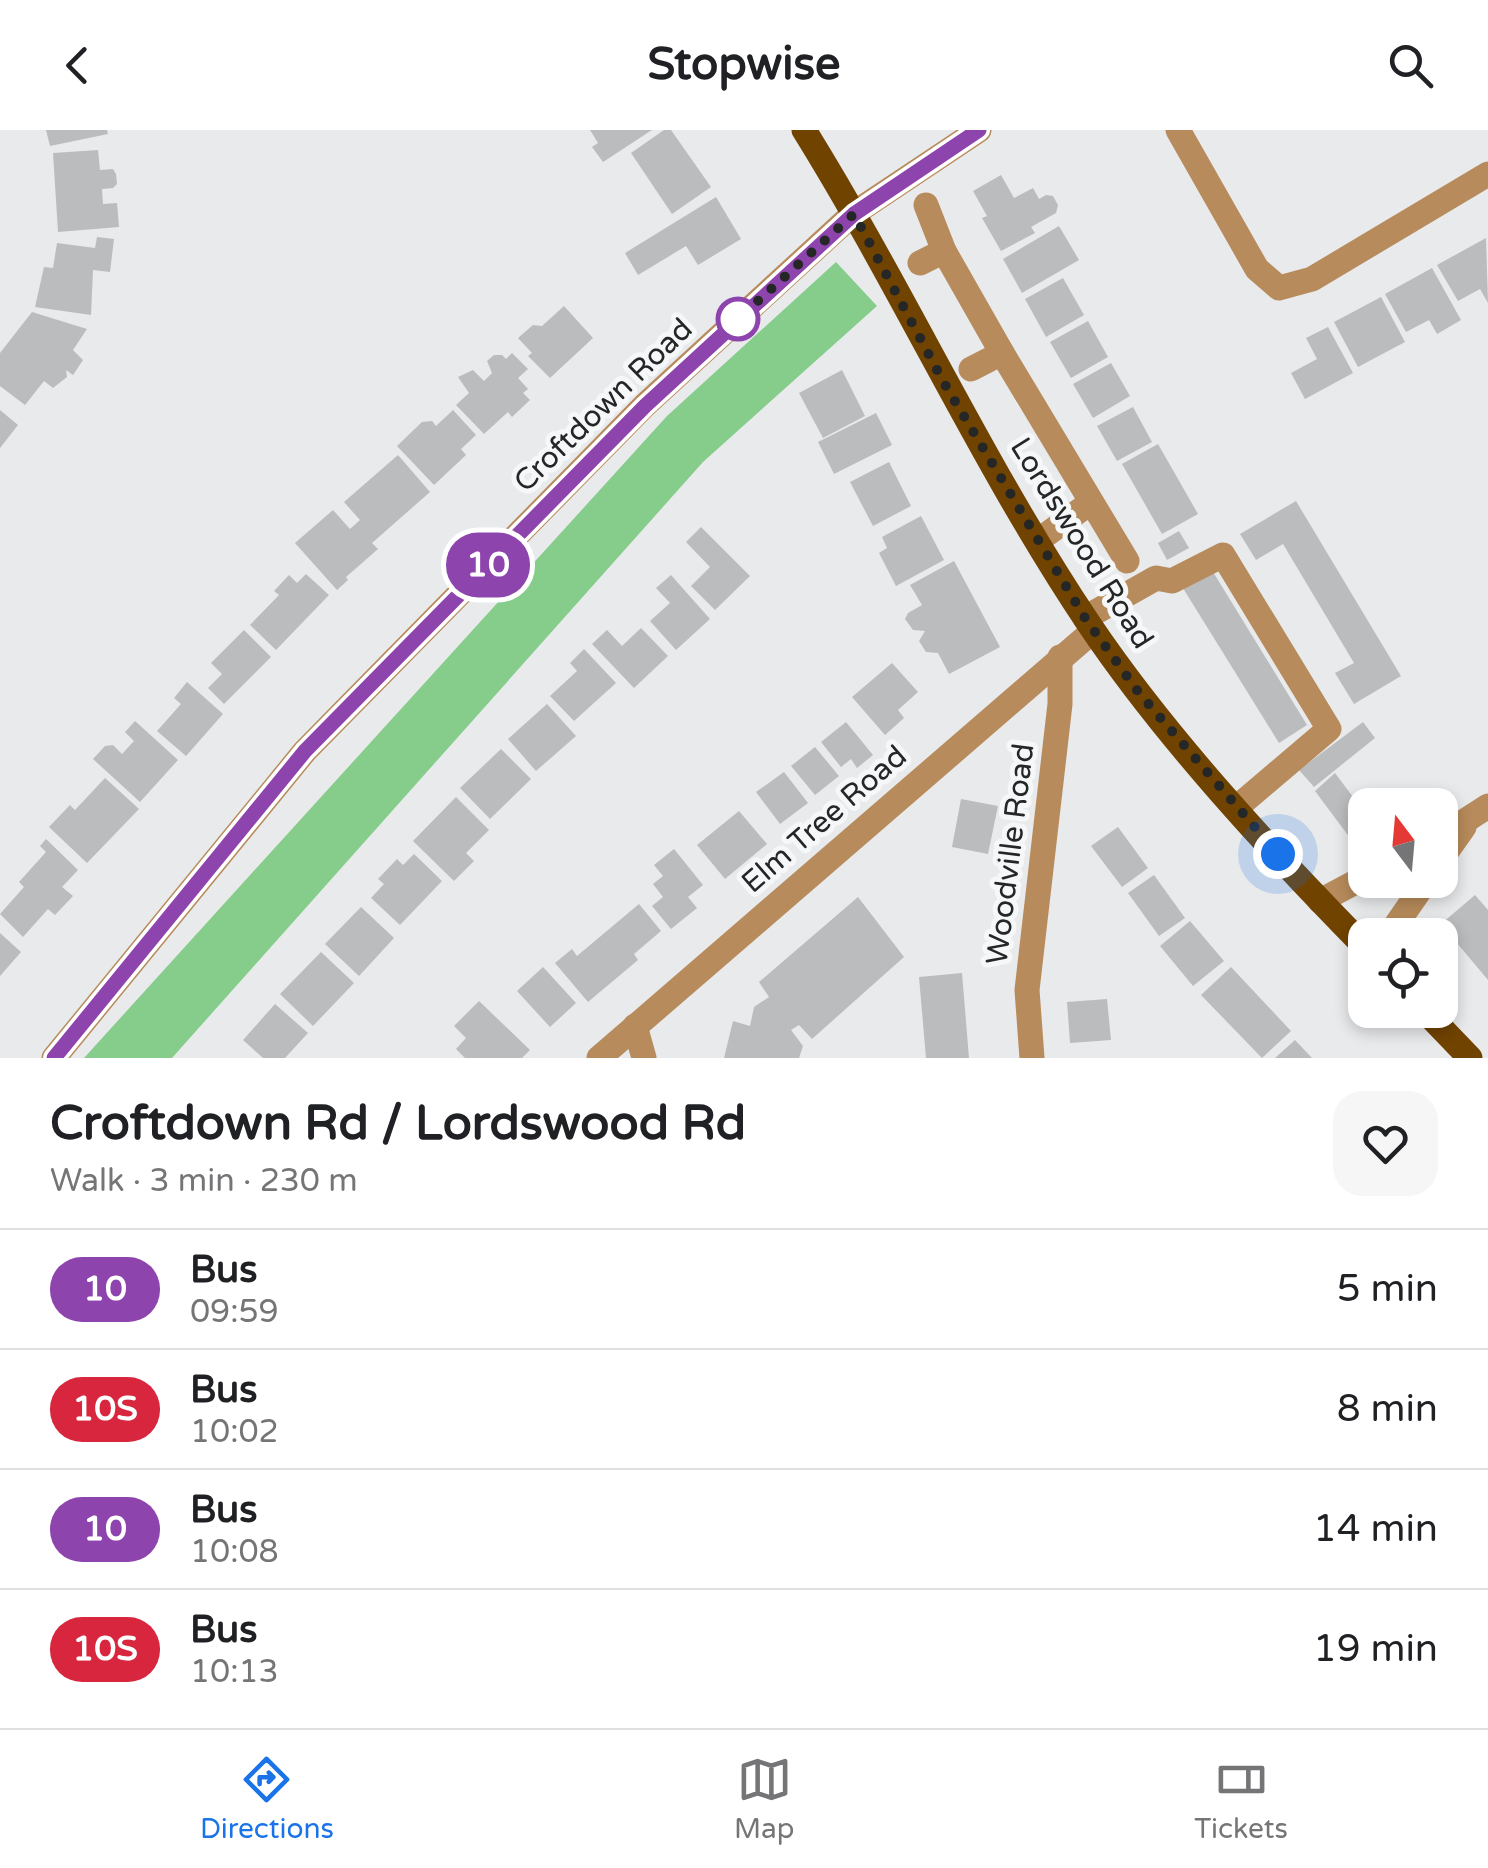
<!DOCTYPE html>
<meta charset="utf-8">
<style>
:root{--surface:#fff;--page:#f6f6f6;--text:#202124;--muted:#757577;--line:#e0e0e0;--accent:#1a73e8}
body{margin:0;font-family:"Varela Round",sans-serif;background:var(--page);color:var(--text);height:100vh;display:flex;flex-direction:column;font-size:38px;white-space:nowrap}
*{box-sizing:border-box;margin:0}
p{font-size:32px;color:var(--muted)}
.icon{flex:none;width:55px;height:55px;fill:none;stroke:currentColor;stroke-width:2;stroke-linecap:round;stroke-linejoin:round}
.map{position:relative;height:928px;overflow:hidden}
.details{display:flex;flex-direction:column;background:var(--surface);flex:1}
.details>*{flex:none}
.badge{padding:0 20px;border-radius:32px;font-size:35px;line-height:65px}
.needle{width:65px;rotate:344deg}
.buttons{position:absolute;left:1348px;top:658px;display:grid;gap:20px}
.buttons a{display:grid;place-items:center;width:110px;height:110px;border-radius:20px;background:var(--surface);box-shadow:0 5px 15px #0003;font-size:50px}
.you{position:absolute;width:50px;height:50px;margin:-25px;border:8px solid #fff;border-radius:50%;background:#1a73e8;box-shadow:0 0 0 15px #1a73e833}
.map>.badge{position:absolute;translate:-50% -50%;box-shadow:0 0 0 5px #fff}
.round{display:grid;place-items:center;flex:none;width:105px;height:105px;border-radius:30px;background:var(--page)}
.head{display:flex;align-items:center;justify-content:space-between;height:170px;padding:0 50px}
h1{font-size:48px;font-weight:700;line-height:75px}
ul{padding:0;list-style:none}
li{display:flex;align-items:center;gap:30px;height:120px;padding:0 50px;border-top:2px solid var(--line)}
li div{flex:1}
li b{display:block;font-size:38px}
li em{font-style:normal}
li .badge{min-width:110px;font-weight:700;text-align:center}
header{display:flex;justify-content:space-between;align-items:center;height:130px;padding:0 50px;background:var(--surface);font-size:45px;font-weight:700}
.dock{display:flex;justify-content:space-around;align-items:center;height:140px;border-top:2px solid var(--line);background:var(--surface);font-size:28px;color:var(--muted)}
.dock a{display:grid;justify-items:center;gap:5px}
.dock .selected{color:var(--accent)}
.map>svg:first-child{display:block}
.green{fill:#86cd8c}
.building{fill:#bbbcbe}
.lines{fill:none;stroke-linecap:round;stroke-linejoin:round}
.minor{stroke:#b78b5b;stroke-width:25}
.major{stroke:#714300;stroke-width:25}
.line-casing{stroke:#fff;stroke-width:22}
.line{stroke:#8e44ad;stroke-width:15}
.walk{stroke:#252626;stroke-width:10;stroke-dasharray:0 18}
.stop-dot{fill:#fff;stroke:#8e44ad;stroke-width:5}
.labels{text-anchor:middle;stroke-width:10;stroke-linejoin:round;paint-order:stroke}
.street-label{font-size:30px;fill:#252626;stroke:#f6f7f9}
</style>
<header><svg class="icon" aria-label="back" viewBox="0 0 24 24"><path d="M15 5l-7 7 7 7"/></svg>Stopwise<svg class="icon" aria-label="search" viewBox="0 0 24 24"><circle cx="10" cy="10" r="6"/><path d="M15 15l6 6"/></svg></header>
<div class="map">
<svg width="1488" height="928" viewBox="0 0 1488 928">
<rect width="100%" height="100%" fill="#e9eaec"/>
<path class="green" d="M 836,132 L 877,176 L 703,332 L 172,928 L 84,928 L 667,286 Z"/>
<g class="building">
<path d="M 46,0 L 107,0 L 108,4 L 50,16 Z"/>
<path d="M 590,0 L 652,0 L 603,32 L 592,17 L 598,13 Z"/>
<path d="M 664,0 L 671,0 L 711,57 L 672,84 L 631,23 Z"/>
<path d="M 98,20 L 100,40 L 113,39 L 116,44 L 117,54 L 113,58 L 102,59 L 103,74 L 117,73 L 119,97 L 58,102 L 53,23 Z"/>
<path d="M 1001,45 L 1014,68 L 1033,58 L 1039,69 L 1046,65 L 1053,66 L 1058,75 L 1056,83 L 1031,97 L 1035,103 L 1001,121 L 982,88 L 987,86 L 973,61 Z"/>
<path d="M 716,67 L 741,109 L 698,135 L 686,116 L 638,145 L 625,123 Z"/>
<path d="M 1059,96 L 1079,130 L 1022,163 L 1003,129 Z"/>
<path d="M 97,107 L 114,109 L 110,142 L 93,140 L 91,185 L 35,177 L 44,137 L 53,138 L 57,113 L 95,118 Z"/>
<path d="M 1486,108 L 1488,173 L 1480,159 L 1458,171 L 1437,135 Z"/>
<path d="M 1432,138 L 1461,190 L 1437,204 L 1429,190 L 1406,202 L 1385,164 Z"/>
<path d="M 1063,148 L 1084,185 L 1046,207 L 1025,169 Z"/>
<path d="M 1381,167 L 1405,212 L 1358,237 L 1334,192 Z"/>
<path d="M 564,176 L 593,208 L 550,248 L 528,226 L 532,223 L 518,208 L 533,195 L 542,196 Z"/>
<path d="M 32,182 L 87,199 L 73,220 L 83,230 L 73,245 L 66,240 L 67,247 L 53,258 L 44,251 L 25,275 L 0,256 L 0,223 Z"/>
<path d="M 1088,191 L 1108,227 L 1071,248 L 1050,212 Z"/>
<path d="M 1328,197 L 1353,243 L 1305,269 L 1291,243 L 1317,229 L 1306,208 Z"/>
<path d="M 512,223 L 528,239 L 518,248 L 528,259 L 523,263 L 530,270 L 512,287 L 508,282 L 484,304 L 456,275 L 469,263 L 458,247 L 473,240 L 484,251 L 492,243 L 487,231 L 494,225 L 502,225 L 506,229 Z"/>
<path d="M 1111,233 L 1130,266 L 1093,288 L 1073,254 Z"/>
<path d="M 842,240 L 865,286 L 823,308 L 799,263 Z"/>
<path d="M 1133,277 L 1152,312 L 1117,331 L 1097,296 Z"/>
<path d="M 0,280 L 18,295 L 0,318 Z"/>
<path d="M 453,280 L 476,305 L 461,319 L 466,325 L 434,355 L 397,316 L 422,292 L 432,291 L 436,296 Z"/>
<path d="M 876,283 L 892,315 L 834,344 L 818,312 Z"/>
<path d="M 1158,314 L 1198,384 L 1162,404 L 1122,334 Z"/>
<path d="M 398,325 L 430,362 L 372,413 L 378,419 L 346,447 L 348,450 L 337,460 L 295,413 L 333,380 L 350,399 L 360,390 L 344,372 Z"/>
<path d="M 889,332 L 911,376 L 873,396 L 850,352 Z"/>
<path d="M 1296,371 L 1401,546 L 1354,574 L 1335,543 L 1354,533 L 1283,414 L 1256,430 L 1240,404 Z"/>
<path d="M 921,386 L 944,430 L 896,456 L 879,423 L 887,418 L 882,407 Z"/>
<path d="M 701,397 L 750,446 L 715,480 L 691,456 L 710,437 L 686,412 Z"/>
<path d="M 1179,401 L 1189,418 L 1167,430 L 1158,413 Z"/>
<path d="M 954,431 L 1000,517 L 949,544 L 938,523 L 926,522 L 919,511 L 925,501 L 913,500 L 905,489 L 908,483 L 922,475 L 910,455 Z"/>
<path d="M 1210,437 L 1307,595 L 1279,613 L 1181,455 Z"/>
<path d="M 306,444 L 329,465 L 276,520 L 250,495 L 279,465 L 274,461 L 289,445 L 297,453 Z"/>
<path d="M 671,445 L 710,489 L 676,520 L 650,491 L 670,473 L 656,458 Z"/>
<path d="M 641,498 L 668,526 L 634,558 L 592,514 L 607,500 L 622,516 Z"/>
<path d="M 244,500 L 271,527 L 224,574 L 208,558 L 222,544 L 211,533 Z"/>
<path d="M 584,519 L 616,553 L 574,591 L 550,566 L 577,541 L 570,533 Z"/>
<path d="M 892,533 L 918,562 L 898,580 L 904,588 L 885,605 L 852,567 Z"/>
<path d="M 187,552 L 223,584 L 186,626 L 157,601 L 181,574 L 174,568 Z"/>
<path d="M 547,574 L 576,606 L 536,641 L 508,609 Z"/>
<path d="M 135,591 L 178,630 L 140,672 L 93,629 L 105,616 L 113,615 L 122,624 L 134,611 L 125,602 Z"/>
<path d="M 846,592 L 873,625 L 857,638 L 851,629 L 841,637 L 821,612 Z"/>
<path d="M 1363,592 L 1375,608 L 1314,657 L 1299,640 Z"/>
<path d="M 815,617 L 839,646 L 815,665 L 791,636 Z"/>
<path d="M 501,619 L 531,649 L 490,689 L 460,658 Z"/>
<path d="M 784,642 L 808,673 L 780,694 L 756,662 Z"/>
<path d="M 1335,643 L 1365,683 L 1365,707 L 1356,716 L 1315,661 Z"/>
<path d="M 105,648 L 139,679 L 87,733 L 49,697 L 70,675 L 75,680 Z"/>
<path d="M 456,667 L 489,700 L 466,723 L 474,731 L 454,751 L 413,711 Z"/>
<path d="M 961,669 L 998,676 L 988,724 L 952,717 Z"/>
<path d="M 739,681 L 767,714 L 725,749 L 697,715 Z"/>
<path d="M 1118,697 L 1148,738 L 1122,757 L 1091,716 Z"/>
<path d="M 46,709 L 78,740 L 62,757 L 73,766 L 55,785 L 48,779 L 23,807 L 0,784 L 24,757 L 19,752 L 46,722 L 40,716 Z"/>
<path d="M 674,719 L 703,755 L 688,767 L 697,778 L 671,799 L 652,776 L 663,767 L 653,754 L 663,746 L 654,735 Z"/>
<path d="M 414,724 L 442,751 L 400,795 L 371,768 L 384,754 L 378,749 L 397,729 L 403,735 Z"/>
<path d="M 1154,745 L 1185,788 L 1159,806 L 1128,763 Z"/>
<path d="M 1475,765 L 1488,780 L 1488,850 L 1441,794 Z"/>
<path d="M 858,767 L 904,827 L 812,909 L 799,895 L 791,900 L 803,916 L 799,928 L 724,928 L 733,891 L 750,896 L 754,877 L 769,867 L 759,852 Z"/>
<path d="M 639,774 L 661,801 L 634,824 L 638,830 L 588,872 L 555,833 L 572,819 L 577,826 Z"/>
<path d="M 361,777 L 394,808 L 359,846 L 325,814 Z"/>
<path d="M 1190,791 L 1224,831 L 1193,856 L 1160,816 Z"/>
<path d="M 0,803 L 21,822 L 0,846 Z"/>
<path d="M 321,822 L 354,853 L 313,896 L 280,864 Z"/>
<path d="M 543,837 L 576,873 L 550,897 L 517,861 Z"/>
<path d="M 1231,837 L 1291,901 L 1262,928 L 1201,865 Z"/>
<path d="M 962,843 L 969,928 L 926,928 L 919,847 Z"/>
<path d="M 1107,869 L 1111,910 L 1070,913 L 1067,872 Z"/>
<path d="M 479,871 L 530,920 L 522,928 L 465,928 L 456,919 L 466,908 L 454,896 Z"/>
<path d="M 275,874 L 308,903 L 285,928 L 263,928 L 243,910 Z"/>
<path d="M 1295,910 L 1312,928 L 1275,928 Z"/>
</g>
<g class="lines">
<g class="minor">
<path d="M 1178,0 L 1257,139 L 1279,158 L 1312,149 L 1488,44"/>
<path d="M 926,75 L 944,121 L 1002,223 L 1127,431"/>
<path d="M 920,133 L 944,121"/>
<path d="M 971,239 L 1002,223"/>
<path d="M 1039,410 L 1090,373"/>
<path d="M 1085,488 L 1156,448 L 1172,451 L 1223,425 L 1329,599 L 1236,678"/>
<path d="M 1440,707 L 1488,676"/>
<path d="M 1440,731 L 1464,697"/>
<path d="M 1320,771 L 1365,747"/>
<path d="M 1389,805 L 1427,750"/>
<path d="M 635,896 L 644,928"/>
<path d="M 54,928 L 305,621 L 645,275 L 853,84 L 979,0"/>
<path d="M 599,928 L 1093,501"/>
<path d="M 1032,928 L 1027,860 L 1060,574 L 1060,527"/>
</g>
<g class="major">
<path d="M 804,0 C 904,161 983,336 1089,494 C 1165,607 1270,720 1365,817"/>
<path d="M 1424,880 L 1470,928"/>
</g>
</g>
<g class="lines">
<g class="line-casing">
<path id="line" d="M 54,928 L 305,621 L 645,276 L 854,84 L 979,0"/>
</g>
<use href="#line" class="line"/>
<path class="walk" d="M 738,189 L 728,198 L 854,84 L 944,253 L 1085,488 L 1139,563 L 1278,724"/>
</g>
<circle class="stop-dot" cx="738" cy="189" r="20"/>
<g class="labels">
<g class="street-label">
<text transform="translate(603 275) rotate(-44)" y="10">Croftdown Road</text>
<text transform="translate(1082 413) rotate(58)" y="10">Lordswood Road</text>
<text transform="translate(824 689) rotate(-41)" y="10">Elm Tree Road</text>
<text transform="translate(1010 724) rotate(-83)" y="10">Woodville Road</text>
</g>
</g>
</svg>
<div class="buttons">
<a><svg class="needle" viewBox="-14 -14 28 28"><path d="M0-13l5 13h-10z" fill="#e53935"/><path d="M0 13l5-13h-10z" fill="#757577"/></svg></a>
<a><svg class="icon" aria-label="locate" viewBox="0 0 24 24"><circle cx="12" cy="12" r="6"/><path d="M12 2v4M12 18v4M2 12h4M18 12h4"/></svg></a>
</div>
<div class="you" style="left:1278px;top:724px"></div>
<b class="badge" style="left:488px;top:435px;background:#8e44ad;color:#fff">10</b>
</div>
<section class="details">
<div class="head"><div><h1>Croftdown Rd / Lordswood Rd</h1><p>Walk · 3 min · 230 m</p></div><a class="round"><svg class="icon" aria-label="heart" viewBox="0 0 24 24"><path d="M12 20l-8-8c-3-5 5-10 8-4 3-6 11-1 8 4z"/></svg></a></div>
<ul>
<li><span class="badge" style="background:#8e44ad;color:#fff">10</span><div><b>Bus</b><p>09:59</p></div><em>5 min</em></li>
<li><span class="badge" style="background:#d7263d;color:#fff">10S</span><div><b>Bus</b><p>10:02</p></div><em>8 min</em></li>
<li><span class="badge" style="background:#8e44ad;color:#fff">10</span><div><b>Bus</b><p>10:08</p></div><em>14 min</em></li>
<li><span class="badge" style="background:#d7263d;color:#fff">10S</span><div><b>Bus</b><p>10:13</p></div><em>19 min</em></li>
</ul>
</section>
<nav class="dock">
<a class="selected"><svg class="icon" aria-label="directions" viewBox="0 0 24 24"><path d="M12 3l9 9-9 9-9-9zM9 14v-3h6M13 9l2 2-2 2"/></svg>Directions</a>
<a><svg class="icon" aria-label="map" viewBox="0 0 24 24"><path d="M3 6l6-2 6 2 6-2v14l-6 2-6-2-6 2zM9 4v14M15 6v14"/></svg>Map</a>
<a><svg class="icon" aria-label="tickets" viewBox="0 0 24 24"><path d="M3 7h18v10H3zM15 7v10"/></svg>Tickets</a>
</nav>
